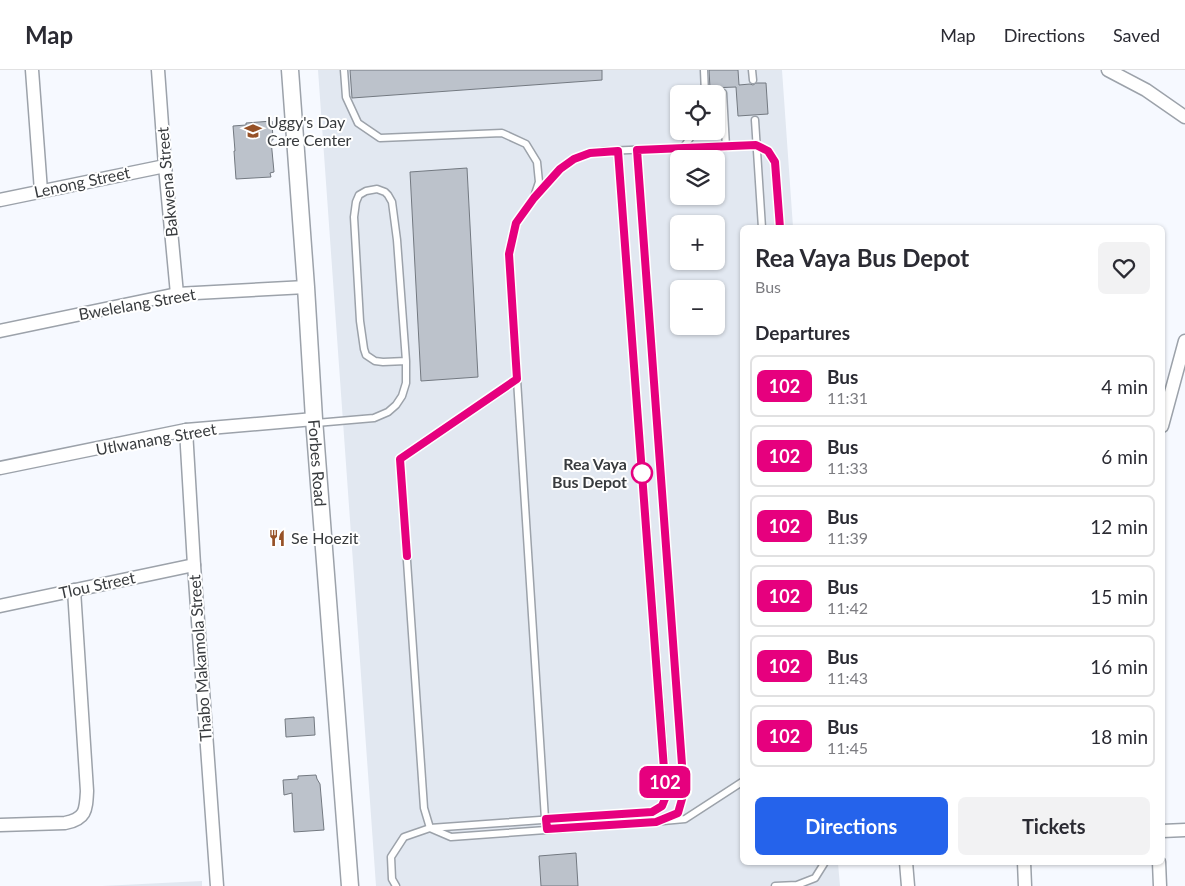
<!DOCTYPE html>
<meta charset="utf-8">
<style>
:root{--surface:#fff;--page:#f2f2f3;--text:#2b2b33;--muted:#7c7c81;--line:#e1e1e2;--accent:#2563eb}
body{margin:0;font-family:Lato,sans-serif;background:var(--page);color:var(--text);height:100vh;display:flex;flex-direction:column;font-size:19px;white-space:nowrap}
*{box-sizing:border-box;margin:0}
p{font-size:16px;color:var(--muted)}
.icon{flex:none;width:28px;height:28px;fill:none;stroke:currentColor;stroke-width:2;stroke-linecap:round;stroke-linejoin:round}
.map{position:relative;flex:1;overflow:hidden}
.details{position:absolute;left:740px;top:155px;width:425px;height:640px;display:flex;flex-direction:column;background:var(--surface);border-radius:8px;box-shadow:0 1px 4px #0004}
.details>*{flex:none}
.badge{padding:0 10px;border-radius:8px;font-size:18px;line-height:32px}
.buttons{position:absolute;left:670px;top:15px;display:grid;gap:10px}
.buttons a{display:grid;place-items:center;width:55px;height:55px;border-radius:8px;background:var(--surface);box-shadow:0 1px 4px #0004;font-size:25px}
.map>.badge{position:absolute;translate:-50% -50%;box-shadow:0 0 0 2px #fff}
h2{padding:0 15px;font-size:19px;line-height:45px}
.round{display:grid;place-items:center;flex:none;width:52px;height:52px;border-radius:8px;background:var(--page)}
.summary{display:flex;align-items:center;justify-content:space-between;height:85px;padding:0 15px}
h1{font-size:24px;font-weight:700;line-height:38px}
.button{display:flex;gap:10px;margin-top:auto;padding:10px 15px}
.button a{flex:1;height:58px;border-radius:8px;background:var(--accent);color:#fff;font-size:20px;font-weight:700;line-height:58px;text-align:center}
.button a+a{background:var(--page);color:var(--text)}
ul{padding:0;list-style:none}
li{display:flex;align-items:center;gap:15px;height:62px;margin:0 10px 8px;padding:0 5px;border:2px solid var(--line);border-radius:8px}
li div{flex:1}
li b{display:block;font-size:19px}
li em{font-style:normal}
li .badge{min-width:55px;font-weight:700;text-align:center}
header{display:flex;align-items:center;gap:30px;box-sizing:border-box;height:70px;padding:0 25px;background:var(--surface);border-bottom:1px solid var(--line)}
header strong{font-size:24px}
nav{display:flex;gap:28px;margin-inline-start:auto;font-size:18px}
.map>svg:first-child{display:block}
.built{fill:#e2e8f1;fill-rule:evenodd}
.building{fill:#bcc2cb;stroke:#737981}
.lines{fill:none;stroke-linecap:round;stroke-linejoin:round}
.service-casing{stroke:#9ca2aa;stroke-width:9}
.minor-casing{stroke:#9ca2aa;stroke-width:15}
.tertiary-casing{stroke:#9ca2aa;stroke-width:19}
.service{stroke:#fff;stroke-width:6}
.minor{stroke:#fff;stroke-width:12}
.tertiary{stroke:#fff;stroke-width:16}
.line-casing{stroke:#fff;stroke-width:11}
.line{stroke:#e6007e;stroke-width:8}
.stop-dot{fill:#fff;stroke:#e6007e;stroke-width:2.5}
.labels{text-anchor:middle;stroke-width:4;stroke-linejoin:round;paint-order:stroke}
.poi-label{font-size:16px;fill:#383b3e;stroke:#fff;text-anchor:start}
.street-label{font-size:16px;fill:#383b3e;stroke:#fff}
.stop-label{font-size:16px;font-weight:bold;fill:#383b3e;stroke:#fff;text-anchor:end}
</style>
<header>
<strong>Map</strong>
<nav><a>Map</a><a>Directions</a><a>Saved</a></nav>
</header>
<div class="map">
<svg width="1185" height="816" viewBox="0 0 1185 816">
<rect width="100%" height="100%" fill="#f6f9ff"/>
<g class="built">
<path d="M 318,0 L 782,0 L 793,157 L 742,158 L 742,792 L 838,793 L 840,816 L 376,816 ZM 679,24 L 716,24 L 716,61 L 679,61 ZM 679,89 L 716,89 L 716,126 L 679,126 ZM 679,154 L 716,154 L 716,191 L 679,191 ZM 679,219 L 716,219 L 716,256 L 679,256 Z"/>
<path d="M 202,811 L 202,816 L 102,816 Z"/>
</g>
<g class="building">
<path d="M 350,0 L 602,0 L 602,10 L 352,28 Z"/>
<path d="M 709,0 L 738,0 L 739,15 L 750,14 L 753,15 L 756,13 L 766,13 L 768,44 L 738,46 L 736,17 L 710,18 Z"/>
<path d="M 272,51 L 273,70 L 271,70 L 274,102 L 270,103 L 271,107 L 236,109 L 234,81 L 235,81 L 233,56 L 246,55 L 246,53 Z"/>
<path d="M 467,98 L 478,307 L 421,311 L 410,102 Z"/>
<path d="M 314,647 L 315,665 L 286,667 L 285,649 Z"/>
<path d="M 316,705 L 317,709 L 320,714 L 324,760 L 294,762 L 292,723 L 284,725 L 283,710 L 298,709 L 298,706 Z"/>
<path d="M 576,783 L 578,816 L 541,816 L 539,786 Z"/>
</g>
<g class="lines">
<g class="service-casing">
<g id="service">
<path d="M 344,0 L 346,27 L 358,53 L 380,68 L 502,63 L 526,74 L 537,92 L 539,112 L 535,124"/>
<path d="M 704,0 L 705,24"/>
<path d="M 752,0 L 753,10"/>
<path d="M 723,23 L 726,77"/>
<path d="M 755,50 L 762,158"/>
<path d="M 683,78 L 695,61"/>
<path d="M 517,309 L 400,389 L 424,738 L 430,758 L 451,767 L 656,752 L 678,743 L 684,722 L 637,80"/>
<path d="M 316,353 L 374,348 L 388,342 L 396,335 L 402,326 L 406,313 L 406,291 L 397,170 L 392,132 L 388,125 L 385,122 L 377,119 L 366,121 L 359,125 L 356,132 L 354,147 L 360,251 L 364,279 L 366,285 L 375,291 L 383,292 L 406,291"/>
<path d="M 663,751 L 685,749 L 742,712"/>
<path d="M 547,759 L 545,749 L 509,184 L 516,153 L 534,128 L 560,99 L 574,89 L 589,83 L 604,81 L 756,75 L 768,81 L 775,92 L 780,158"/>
<path d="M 396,816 L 392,809 L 391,787 L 404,767 L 430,758 L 652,742 L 662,736 L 667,726 L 618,81"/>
<path d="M 775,816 L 797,815 L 815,808 L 825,792"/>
</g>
</g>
<g class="minor-casing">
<g id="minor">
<path d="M 32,0 L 41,121"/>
<path d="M 158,0 L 165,96 L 177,224"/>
<path d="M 1108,0 L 1146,20 L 1185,47"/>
<path d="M 0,130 L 165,96"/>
<path d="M 0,261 L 177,224 L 306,217"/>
<path d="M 1162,356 L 1185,271"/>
<path d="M 186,360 L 194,495 L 217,816"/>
<path d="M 0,398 L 186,360 L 314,349"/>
<path d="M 0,536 L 194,495"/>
<path d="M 0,755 L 65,753 C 86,749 86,740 87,721 L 74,520"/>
<path d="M 1162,761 L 1185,760"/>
<path d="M 906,792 L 908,816"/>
<path d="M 1024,792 L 1025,816"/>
<path d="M 1159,792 L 1160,816"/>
</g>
</g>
<g class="tertiary-casing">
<g id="tertiary">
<path id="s1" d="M 290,0 L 306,217 L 314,349 L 350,816"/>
</g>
</g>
<use href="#service" class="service"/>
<use href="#minor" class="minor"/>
<use href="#tertiary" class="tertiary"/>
</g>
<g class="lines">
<g class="line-casing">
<path id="line" d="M 407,486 L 400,389 L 517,309 L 509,184 L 516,153 L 534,128 L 560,99 L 574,89 L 590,83 L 618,81 L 666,726 L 662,736 L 652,742 L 546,749 L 547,759 L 656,752 L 678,743 L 684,722 L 637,80 L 756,75 L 768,81 L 775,92 L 780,158"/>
</g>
<use href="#line" class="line"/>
</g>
<defs>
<g id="school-bare" transform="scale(1.35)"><path d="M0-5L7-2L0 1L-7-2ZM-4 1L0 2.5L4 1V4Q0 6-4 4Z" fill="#965127" stroke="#fff" stroke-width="2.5" paint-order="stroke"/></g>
<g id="restaurant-bare" transform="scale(1.35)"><path d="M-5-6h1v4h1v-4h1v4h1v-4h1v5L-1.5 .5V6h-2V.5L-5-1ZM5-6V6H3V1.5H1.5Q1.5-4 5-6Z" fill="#965127" stroke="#fff" stroke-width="2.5" paint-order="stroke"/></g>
</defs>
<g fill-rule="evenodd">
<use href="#school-bare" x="253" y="61"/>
<use href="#restaurant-bare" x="277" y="468"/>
</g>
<circle class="stop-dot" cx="642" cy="403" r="10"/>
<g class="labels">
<g class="poi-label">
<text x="267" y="58">Uggy's Day<tspan x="267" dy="18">Care Center</tspan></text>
<text x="291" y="474">Se Hoezit</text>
</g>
<g class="street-label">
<text transform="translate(82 112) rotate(-12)" y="6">Lenong Street</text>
<text transform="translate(167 112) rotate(-95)" y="6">Bakwena Street</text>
<text transform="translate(137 234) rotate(-10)" y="6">Bwelelang Street</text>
<text transform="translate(156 369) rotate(-10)" y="6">Utlwanang Street</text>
<text dy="6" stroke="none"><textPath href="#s1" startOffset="394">Forbes Road</textPath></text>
<text transform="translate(97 515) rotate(-12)" y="6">Tlou Street</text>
<text transform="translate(200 588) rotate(-94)" y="6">Thabo Makamola Street</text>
</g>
<g class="stop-label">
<text x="627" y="400">Rea Vaya<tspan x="627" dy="18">Bus Depot</tspan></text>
</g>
</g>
</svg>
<div class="buttons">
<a><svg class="icon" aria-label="locate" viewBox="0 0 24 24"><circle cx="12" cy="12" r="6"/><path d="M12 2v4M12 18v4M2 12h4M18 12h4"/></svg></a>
<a><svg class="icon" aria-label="layers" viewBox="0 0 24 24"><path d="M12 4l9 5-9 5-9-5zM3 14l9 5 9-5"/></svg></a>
<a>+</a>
<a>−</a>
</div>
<b class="badge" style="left:665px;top:712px;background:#e6007e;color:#fff">102</b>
<section class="details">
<div class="summary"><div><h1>Rea Vaya Bus Depot</h1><p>Bus</p></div><a class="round"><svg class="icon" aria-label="heart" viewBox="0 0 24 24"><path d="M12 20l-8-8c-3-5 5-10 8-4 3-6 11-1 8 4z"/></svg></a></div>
<h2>Departures</h2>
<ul>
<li><span class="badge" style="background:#e6007e;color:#fff">102</span><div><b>Bus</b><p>11:31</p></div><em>4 min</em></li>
<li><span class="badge" style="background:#e6007e;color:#fff">102</span><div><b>Bus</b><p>11:33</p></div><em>6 min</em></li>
<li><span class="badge" style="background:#e6007e;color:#fff">102</span><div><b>Bus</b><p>11:39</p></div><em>12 min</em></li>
<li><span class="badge" style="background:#e6007e;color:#fff">102</span><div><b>Bus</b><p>11:42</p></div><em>15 min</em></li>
<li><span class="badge" style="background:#e6007e;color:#fff">102</span><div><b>Bus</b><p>11:43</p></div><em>16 min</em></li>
<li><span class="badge" style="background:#e6007e;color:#fff">102</span><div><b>Bus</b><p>11:45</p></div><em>18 min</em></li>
</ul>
<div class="button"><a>Directions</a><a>Tickets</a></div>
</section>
</div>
